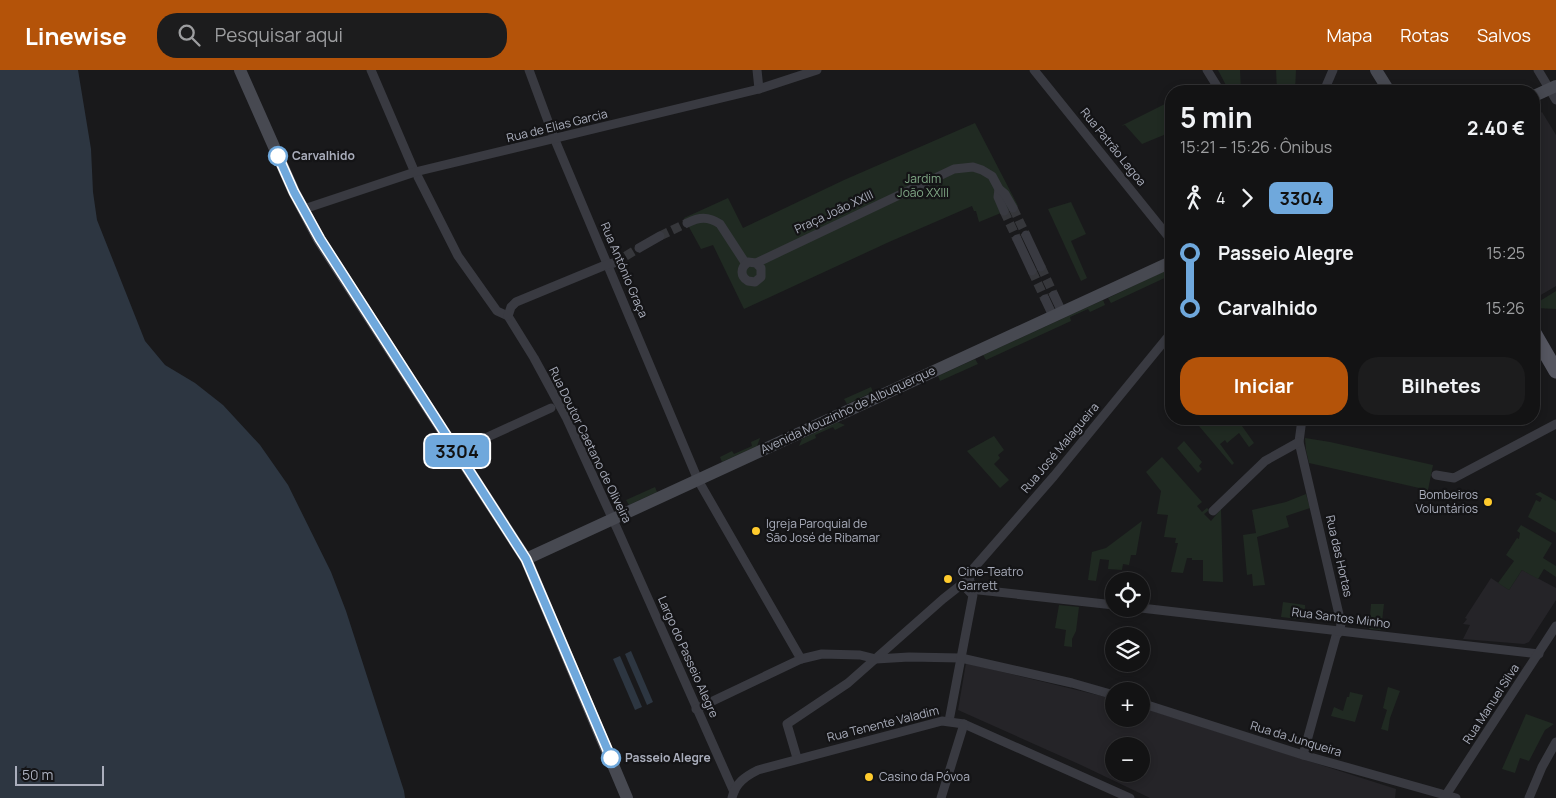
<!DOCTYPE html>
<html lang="pt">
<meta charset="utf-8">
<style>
:root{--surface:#131314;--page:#1c1c1d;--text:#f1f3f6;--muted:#9d9ea0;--line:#323234;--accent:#b45309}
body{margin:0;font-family:Manrope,sans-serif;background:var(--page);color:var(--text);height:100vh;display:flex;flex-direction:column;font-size:19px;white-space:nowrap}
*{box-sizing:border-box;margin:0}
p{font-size:16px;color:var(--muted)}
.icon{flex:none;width:28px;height:28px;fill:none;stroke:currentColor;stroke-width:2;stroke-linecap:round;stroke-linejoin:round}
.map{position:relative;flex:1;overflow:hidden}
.details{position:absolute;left:1165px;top:15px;width:375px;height:340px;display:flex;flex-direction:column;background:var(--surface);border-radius:20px;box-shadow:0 2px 8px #0003,0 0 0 1px var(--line)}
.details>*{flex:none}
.badge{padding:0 10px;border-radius:8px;font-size:18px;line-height:32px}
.tools{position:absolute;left:1105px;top:502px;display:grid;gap:10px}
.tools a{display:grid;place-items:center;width:45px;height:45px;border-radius:50%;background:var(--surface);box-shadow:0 2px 8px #0003,0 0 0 1px var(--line);font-size:25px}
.scale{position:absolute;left:15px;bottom:12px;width:89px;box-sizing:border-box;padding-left:5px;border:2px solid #aaaebc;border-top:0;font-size:14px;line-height:18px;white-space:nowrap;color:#aaaebc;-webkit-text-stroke:4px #141416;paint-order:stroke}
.map>.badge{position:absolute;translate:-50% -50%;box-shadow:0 0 0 2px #fff}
.legs{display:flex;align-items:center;gap:8px;height:55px;padding:0 15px;font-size:16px}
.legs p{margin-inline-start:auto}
.headline{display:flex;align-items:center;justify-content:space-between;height:85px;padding:0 15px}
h1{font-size:28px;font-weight:700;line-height:38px}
.cta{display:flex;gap:10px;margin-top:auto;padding:10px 15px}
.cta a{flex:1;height:58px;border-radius:20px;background:var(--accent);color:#fff;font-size:20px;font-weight:700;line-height:58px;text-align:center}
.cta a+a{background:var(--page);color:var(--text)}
ul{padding:0 15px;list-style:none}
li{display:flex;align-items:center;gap:18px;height:55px;font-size:19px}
li i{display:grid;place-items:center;width:8px;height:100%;margin:0 6px;background:currentColor}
li i::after{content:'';width:12px;height:12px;margin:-6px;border:4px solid;border-radius:50%;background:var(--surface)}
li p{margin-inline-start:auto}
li:first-child i{background:linear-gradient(#0000 50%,currentColor 0)}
li:last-child i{background:linear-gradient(currentColor 50%,#0000 0)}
header{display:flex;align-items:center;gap:30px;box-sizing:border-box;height:70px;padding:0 25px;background:var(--accent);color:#fff}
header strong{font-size:24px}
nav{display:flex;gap:28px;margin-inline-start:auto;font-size:18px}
.search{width:350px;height:45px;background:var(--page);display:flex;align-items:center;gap:12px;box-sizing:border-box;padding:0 18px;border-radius:20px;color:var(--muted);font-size:19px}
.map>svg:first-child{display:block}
.built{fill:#252428;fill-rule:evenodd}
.green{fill:#202a22}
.water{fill:#2d3641}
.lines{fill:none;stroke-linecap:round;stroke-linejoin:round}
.street-tunnel{stroke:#36373b;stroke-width:9;stroke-dasharray:9 4.5;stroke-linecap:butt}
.street{stroke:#393a41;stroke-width:9}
.secondary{stroke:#474951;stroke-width:12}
.primary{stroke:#555660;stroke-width:15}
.line-1-casing{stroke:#fff;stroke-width:11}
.line-1{stroke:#6fa8dc;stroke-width:8}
.stop-1-dot{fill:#fff;stroke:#6fa8dc;stroke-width:2.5}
.poi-dot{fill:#ffcb2d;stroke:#141416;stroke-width:2}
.labels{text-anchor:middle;stroke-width:4.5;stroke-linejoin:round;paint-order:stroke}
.street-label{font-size:12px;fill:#aaaebc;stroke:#141416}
.stop-label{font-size:12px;font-weight:bold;fill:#aaaebc;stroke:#141416;text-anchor:start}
.park-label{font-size:12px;fill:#80a886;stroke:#141416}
.poi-label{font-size:12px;fill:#aaaebc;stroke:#141416;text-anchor:start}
</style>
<header>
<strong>Linewise</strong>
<div class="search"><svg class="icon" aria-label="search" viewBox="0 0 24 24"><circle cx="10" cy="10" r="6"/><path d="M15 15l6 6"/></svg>Pesquisar aqui</div>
<nav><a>Mapa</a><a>Rotas</a><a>Salvos</a></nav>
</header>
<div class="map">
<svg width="1556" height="728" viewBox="0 0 1556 728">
<rect width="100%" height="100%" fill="#19191b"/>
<g class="built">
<path d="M 1542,42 L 1556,65 L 1556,216 L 1534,229 L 1534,47 Z"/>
<path d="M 1522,500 L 1556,518 L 1556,530 L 1529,572 L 1524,574 L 1463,569 L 1470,555 L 1463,554 L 1467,549 L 1465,548 L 1491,508 L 1509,520 Z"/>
<path d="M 966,593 L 1114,629 L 1114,649 L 1141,649 L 1141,638 L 1143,638 L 1396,719 L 1395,728 L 1150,728 L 1081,695 L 958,640 ZM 1114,676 L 1141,676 L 1141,704 L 1114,704 Z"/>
</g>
<g class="green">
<path d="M 1218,0 L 1240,0 L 1241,21 L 1229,21 Z"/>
<path d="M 1276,0 L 1296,0 L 1295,21 L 1277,21 Z"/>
<path d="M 1171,31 L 1171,62 L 1142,74 L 1125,55 L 1121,56 Z"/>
<path d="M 975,53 L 1018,136 L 979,152 L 976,141 L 974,141 L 972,136 L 889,172 L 744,239 L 713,175 L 701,179 L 684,148 L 728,128 L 743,158 L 844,110 Z"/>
<path d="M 1071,132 L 1086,164 L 1071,171 L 1087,208 L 1081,211 L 1048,139 Z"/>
<path d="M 1171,198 L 1171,205 L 1111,233 L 1108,228 Z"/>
<path d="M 1556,221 L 1556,239 L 1536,238 L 1535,234 Z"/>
<path d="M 1103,230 L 1105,235 L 1090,242 L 1088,239 L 1070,247 L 1071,251 L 986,290 L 983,285 Z"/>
<path d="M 975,289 L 978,294 L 940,311 L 938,306 Z"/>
<path d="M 871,317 L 873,322 L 847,334 L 844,329 Z"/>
<path d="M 1207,349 L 1237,349 L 1254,373 L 1249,377 L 1239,363 L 1227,373 L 1225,370 L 1220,374 L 1234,393 L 1232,395 L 1199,356 Z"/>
<path d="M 837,352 L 845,355 L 835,360 L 833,357 L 815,365 L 816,368 L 799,376 L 802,369 Z"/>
<path d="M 994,366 L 1004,380 L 998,385 L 1000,388 L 994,394 L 1009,410 L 1000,418 L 967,381 Z"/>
<path d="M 760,368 L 757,376 L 722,392 L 720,387 L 732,381 L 734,384 L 752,376 L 751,372 Z"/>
<path d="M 1305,368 L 1330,372 L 1433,395 L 1428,420 L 1309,393 L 1306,380 Z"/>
<path d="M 1184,371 L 1202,392 L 1199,396 L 1202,399 L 1198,403 L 1177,378 Z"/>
<path d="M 1162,387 L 1202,432 L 1197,436 L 1202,442 L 1207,438 L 1209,440 L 1204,444 L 1211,451 L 1221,439 L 1223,512 L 1203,511 L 1203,490 L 1192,490 L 1192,488 L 1187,488 L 1183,503 L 1171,502 L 1178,473 L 1175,473 L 1176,468 L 1164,467 L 1168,445 L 1157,444 L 1161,421 L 1146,402 Z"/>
<path d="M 655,417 L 657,422 L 629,435 L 626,430 Z"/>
<path d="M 1540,422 L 1556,431 L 1556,463 L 1528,447 L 1536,430 L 1540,432 L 1542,428 L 1535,424 Z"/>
<path d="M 1306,424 L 1310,438 L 1286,446 L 1289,457 L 1257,467 L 1265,515 L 1253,516 L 1252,504 L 1247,505 L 1243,465 L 1256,463 L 1252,440 L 1286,432 Z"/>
<path d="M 1142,451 L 1136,485 L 1131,485 L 1129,495 L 1123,494 L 1122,500 L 1108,499 L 1109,490 L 1100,489 L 1096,511 L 1088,510 L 1092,482 L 1106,478 Z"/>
<path d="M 1521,455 L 1552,473 L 1543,488 L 1556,496 L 1556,507 L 1544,499 L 1538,509 L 1522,500 L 1509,520 L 1498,513 L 1514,491 L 1506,485 L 1517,468 L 1519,469 L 1520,463 L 1517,461 Z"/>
<path d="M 1283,532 L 1305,535 L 1306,550 L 1281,547 Z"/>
<path d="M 1371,534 L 1384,534 L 1381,560 L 1369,559 Z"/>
<path d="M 1059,535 L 1079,537 L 1076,561 L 1072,569 L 1072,577 L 1064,576 L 1066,560 L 1055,558 Z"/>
<path d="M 1388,617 L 1400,621 L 1390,648 L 1388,661 L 1381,659 L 1387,640 L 1383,638 Z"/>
<path d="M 1350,622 L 1363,625 L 1355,652 L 1331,646 L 1334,637 L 1343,641 L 1347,627 L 1349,627 Z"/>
<path d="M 1526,644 L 1554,654 L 1545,660 L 1529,691 L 1520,688 L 1515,703 L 1502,699 Z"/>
</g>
<g class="water">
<path d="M 0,0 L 78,0 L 91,79 L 93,122 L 97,150 L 145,271 L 165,295 L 195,313 L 223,335 L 260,375 L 288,415 L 331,502 L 346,541 L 404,721 L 405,728 L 0,728 Z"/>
<path d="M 631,581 L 653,632 L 647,635 L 625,584 Z"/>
<path d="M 620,586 L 642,637 L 635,640 L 613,589 Z"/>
</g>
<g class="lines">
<g class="street-tunnel">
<path d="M 1013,138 L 1026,165"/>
<path d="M 1004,141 L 1017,169"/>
<path d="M 660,166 L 687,153"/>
<path d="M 614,193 L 639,178"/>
<path d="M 1041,197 L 1054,225"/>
<path d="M 1032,201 L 1045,229"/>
</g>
<g class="street">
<path d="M 371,0 L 413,98"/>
<path d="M 529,0 L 555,70 L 698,410 L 801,589"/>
<path d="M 757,0 L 759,19"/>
<path d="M 1034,0 L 1171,170"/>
<path d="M 1207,0 L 1220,21"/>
<path d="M 1538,0 L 1556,30"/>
<path d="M 1324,21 L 1333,0"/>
<path d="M 418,107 L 458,186 L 497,241 L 508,246"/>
<path d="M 999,119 L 998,127 L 1004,141"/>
<path d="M 304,139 L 415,102 L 759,19 L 817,0"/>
<path d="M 687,153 C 699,147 708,146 720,154 L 746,194"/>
<path d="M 1026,165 L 1041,197"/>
<path d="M 1017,169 L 1032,201"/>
<path d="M 639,178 L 660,166"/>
<path d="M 756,193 L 761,198 L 761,207 L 755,212 L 748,211 C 740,206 740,198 748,192 L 756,193 L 954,99 L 973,97 L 982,100 L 992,106 L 999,119 L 1005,124 L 1013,138"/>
<path d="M 1054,225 L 1062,242"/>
<path d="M 1045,229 L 1053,246"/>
<path d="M 508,246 L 534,288 L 566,347 L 619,463 L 734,722"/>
<path d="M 508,246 L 511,237 L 516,232 L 608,194 L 614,193"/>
<path d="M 1302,349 L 1299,372 L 1341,553 L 1340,561 L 1336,566 L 1303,685"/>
<path d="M 470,375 L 551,338"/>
<path d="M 1436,405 L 1454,408 L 1556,354"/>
<path d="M 1213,441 L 1265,391 L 1299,372"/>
<path d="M 969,510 L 973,499 L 1054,406 L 1171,263"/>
<path d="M 969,510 L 974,518 L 979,520 L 1114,535"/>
<path d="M 1141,538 L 1539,584"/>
<path d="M 1141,633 L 1303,685 L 1456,728"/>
<path d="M 696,639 L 801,589 L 822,584 L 860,585 L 876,589 L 909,587 L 961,588 L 1072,613 L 1114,625"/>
<path d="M 949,651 L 973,525 L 962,514"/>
<path d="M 797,688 L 787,654 L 848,613 L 943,529 L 962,514 L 969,510"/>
<path d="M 732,728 C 735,713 746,706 758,700 L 942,651 L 964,654 L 1130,728"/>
<path d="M 941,728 L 964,654"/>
<path d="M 1444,728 L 1556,556"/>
<path d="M 1529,728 L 1542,697 L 1556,672"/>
</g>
<g class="secondary">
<path d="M 240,0 L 294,122 L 319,169 L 526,489 L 627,728"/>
<path d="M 1376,0 L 1389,21"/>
<path d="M 1534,26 L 1556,16"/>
<path d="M 526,489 L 1171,192"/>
</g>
<path class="primary" d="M 1534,263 L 1556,301"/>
</g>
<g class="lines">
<g class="line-1-casing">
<path id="line-1" d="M 278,86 L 294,122 L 320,169 L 526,489 L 611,688"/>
</g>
<use href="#line-1" class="line-1"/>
</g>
<g class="stop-1-dot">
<circle cx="278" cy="86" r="9"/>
<circle cx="611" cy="688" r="9"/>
</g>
<g class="poi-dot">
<circle cx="1488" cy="432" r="5"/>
<circle cx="756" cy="461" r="5"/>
<circle cx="948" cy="509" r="5"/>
<circle cx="869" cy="707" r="5"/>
</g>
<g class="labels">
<g class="street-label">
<text transform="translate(557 56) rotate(-14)" y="4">Rua de Elias Garcia</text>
<text transform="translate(1113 77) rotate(51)" y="4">Rua Patrão Lagoa</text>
<text transform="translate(834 142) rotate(-25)" y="4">Praça João XXIII</text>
<text transform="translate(624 200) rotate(67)" y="4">Rua António Graça</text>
<text transform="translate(848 340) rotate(-25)" y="4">Avenida Mouzinho de Albuquerque</text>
<text transform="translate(590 375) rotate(64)" y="4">Rua Doutor Caetano de Oliveira</text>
<text transform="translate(1060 378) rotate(-50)" y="4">Rua José Malagueira</text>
<text transform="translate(1339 486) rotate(77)" y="4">Rua das Hortas</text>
<text transform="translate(1341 548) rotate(7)" y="4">Rua Santos Minho</text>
<text transform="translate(688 587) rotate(66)" y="4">Largo do Passeio Alegre</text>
<text transform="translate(1491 634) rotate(-57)" y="4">Rua Manuel Silva</text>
<text transform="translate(883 654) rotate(-14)" y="4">Rua Tenente Valadim</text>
<text transform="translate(1296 669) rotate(17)" y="4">Rua da Junqueira</text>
</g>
<g class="stop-label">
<text x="292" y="90">Carvalhido</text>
<text x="625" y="692">Passeio Alegre</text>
</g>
<g class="park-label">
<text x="923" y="113">Jardim<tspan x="923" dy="14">João XXIII</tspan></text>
</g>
<g class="poi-label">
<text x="1478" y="429" text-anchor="end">Bombeiros<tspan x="1478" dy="14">Voluntários</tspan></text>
<text x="766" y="458">Igreja Paroquial de<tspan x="766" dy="14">São José de Ribamar</tspan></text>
<text x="958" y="506">Cine-Teatro<tspan x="958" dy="14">Garrett</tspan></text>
<text x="879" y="711">Casino da Póvoa</text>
</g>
</g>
</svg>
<div class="tools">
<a><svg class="icon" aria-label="locate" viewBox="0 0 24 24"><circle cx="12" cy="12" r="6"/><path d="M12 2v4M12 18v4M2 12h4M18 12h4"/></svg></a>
<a><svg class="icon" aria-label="layers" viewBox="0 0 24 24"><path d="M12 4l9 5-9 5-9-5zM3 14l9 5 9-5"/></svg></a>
<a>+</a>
<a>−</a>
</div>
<div class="scale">50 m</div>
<b class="badge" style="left:457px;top:381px;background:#6fa8dc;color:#111">3304</b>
<section class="details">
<div class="headline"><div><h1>5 min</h1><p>15:21 – 15:26 · Ônibus</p></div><b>2.40 €</b></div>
<div class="legs"><svg class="icon" aria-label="walk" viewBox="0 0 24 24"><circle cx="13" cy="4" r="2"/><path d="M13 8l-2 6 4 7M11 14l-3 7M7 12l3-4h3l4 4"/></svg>4<svg class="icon" aria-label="forward" viewBox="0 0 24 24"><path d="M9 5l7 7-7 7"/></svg><b class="badge" style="background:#6fa8dc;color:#111">3304</b></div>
<ul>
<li><i style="color:#6fa8dc"></i><b>Passeio Alegre</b><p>15:25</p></li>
<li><i style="color:#6fa8dc"></i><b>Carvalhido</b><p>15:26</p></li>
</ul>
<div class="cta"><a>Iniciar</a><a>Bilhetes</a></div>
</section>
</div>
